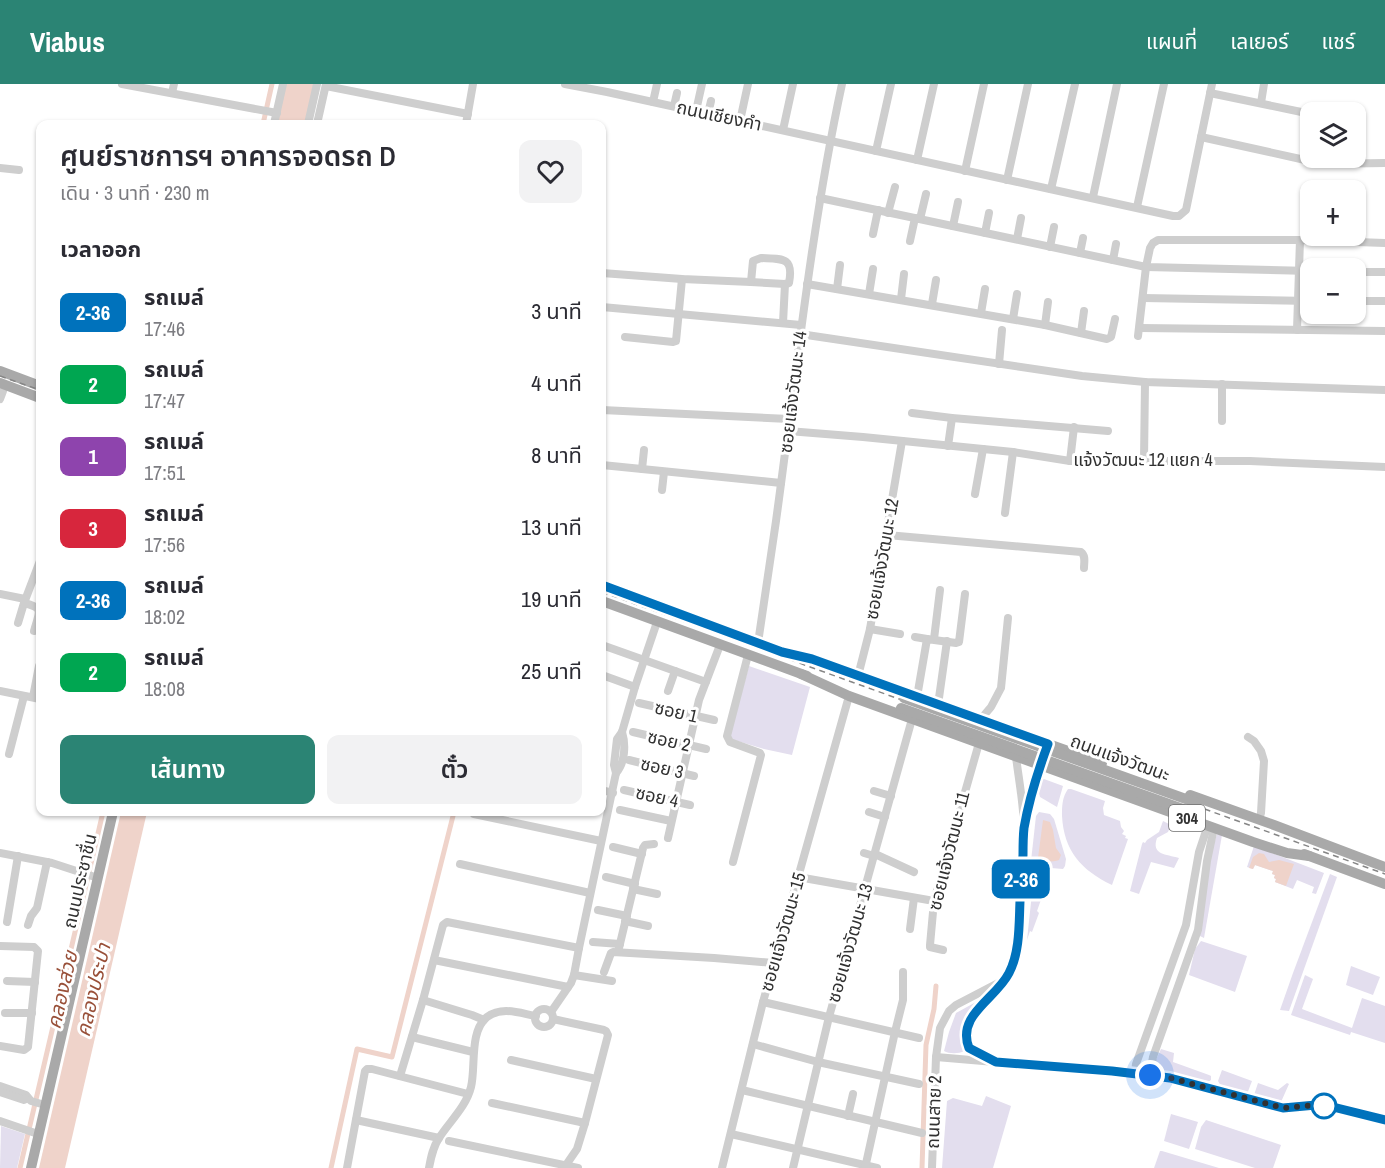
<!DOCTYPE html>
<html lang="th">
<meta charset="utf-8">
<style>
:root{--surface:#fff;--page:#f2f2f3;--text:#2b2b33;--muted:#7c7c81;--accent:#2b8474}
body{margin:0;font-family:"Archivo Narrow","Noto Sans Thai",sans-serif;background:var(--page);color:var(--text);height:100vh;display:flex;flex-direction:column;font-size:22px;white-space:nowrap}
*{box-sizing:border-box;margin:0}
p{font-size:20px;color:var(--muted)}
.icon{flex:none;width:33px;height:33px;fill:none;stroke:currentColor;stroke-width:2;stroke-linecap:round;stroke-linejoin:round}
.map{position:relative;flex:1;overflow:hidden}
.details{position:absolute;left:36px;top:36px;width:570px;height:696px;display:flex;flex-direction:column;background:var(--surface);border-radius:12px;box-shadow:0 2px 4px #0004}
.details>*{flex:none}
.badge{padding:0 12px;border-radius:9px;font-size:21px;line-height:39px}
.fabs{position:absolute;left:1300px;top:18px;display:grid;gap:12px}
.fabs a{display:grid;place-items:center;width:66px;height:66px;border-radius:12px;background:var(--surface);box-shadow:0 2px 4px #0004;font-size:30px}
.you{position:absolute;width:30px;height:30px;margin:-15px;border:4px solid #fff;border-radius:50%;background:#1a73e8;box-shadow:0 0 0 9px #1a73e833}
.map>.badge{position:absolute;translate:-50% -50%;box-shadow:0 0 0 3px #fff}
h2{padding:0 24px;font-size:22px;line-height:54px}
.round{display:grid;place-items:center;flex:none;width:63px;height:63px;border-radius:12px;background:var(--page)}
.overview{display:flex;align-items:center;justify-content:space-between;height:102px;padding:0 24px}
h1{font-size:28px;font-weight:600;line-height:45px}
.cta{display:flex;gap:12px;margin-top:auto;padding:12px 24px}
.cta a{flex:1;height:69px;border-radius:12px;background:var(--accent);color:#fff;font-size:24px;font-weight:600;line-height:69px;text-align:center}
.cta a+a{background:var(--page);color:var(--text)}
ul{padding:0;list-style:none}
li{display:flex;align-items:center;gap:18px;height:72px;padding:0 24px}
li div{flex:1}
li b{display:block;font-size:22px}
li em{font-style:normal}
li .badge{min-width:66px;font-weight:700;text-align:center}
header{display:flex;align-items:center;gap:36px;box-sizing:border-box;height:84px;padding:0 30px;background:var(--accent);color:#fff}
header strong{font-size:28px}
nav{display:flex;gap:33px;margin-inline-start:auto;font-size:21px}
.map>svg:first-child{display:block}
.green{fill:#e3deee}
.water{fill:#efd3ca}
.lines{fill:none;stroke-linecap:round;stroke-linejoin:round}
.canal{stroke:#efd3ca;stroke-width:5}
.minor{stroke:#cecece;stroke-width:8}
.major{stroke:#a9a9a9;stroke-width:10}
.rail{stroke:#868686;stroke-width:1.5;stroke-dasharray:6 4.5;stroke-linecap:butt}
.major-bridge{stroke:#a9a9a9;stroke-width:10}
.line-casing{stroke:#fff;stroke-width:14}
.line{stroke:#0072bc;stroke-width:9}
.walk{stroke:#313131;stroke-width:6;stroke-dasharray:0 10.8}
.stop-dot{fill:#fff;stroke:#0072bc;stroke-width:3}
.labels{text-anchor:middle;stroke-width:6;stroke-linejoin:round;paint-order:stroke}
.shield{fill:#fff;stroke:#6f6f6f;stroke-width:1.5}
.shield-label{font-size:16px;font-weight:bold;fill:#313131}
.street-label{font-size:18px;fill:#313131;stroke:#fff}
.water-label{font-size:20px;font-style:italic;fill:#995039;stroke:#fff}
</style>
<header>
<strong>Viabus</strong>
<nav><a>แผนที่</a><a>เลเยอร์</a><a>แชร์</a></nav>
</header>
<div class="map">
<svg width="1385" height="1084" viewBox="0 0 1385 1084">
<rect width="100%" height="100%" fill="#fff"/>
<g class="green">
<path d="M 749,582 L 810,603 L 792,671 L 764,665 L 731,655 L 730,651 Z"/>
<path d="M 1044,695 L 1063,702 L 1057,723 L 1040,713 L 1038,705 L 1041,696 Z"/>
<path d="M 1068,705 L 1071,705 L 1105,717 L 1103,724 L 1104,731 L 1120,737 L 1121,743 L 1124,747 L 1122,750 L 1126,752 L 1125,754 L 1128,755 L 1112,801 C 1081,786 1064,767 1062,732 C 1062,722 1062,714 1068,705 Z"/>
<path d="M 1039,728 L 1050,730 L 1054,735 L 1066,775 L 1065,782 L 1063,785 L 1051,784 L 1031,777 L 1036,732 Z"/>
<path d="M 1163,737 L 1171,741 L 1168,748 L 1157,754 C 1151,771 1166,770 1179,774 L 1174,784 L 1151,778 L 1139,810 L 1130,807 L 1142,760 L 1143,758 L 1145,759 L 1147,756 L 1159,748 Z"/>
<path d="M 1217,750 L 1222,751 L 1204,854 L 1198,851 L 1212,766 Z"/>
<path d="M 1254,762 L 1324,789 L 1316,810 L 1312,809 L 1314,803 L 1297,796 L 1293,805 L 1275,798 L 1276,795 L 1274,794 L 1275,791 L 1272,790 L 1273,787 L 1255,781 L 1253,785 L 1247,783 Z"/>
<path d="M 1034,790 L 1049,793 L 1037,827 L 1039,829 L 1032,848 L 1030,847 L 1027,856 Z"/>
<path d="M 1330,790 L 1337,793 L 1289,927 L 1280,926 L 1293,889 Z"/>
<path d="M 1201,857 L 1247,872 L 1235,908 L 1189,891 L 1195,865 Z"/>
<path d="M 1351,882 L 1380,893 L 1373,911 L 1346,901 Z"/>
<path d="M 1305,891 L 1313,895 L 1302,925 L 1352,944 L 1362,914 L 1385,922 L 1385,959 L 1351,948 L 1350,951 L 1291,931 Z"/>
<path d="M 987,912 C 979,922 965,935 963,948 C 961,955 966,960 964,967 C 959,970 949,970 944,967 L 949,948 L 956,929 Z"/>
<path d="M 1161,965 L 1174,969 L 1173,978 L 1209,991 L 1211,992 L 1211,996 L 1208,998 L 1160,987 L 1154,980 Z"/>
<path d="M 1222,986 L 1252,997 L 1247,1010 L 1221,1002 L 1218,997 Z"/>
<path d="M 1258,999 L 1278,1006 L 1287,999 L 1289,1000 L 1281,1018 L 1254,1011 Z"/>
<path d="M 986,1012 L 1011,1022 L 993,1084 L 942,1084 L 947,1017 L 953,1014 L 982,1022 Z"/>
<path d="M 1171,1030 L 1198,1038 L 1189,1065 L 1164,1057 Z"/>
<path d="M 1206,1036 L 1281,1061 L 1273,1084 L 1255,1084 L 1195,1065 L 1201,1043 Z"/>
<path d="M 1,1042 L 25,1050 L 17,1084 L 0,1084 Z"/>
<path d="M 1160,1067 L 1162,1067 L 1219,1084 L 1154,1084 Z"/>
</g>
<g class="water">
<path d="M 286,0 L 315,0 L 306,40 L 277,40 Z"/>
<path d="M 121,728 L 147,728 L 65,1084 L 39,1084 Z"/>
<path d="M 1043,736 L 1050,738 L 1053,746 L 1056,764 L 1061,771 L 1059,776 C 1054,778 1045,778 1040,777 L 1038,774 Z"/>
<path d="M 1259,769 L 1264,770 L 1269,778 L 1279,776 L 1294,780 L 1286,802 L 1275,798 L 1276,795 L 1274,794 L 1275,791 L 1272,790 L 1273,787 L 1255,781 L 1253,785 L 1249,784 L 1253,773 Z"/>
</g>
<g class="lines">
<g class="canal">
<path d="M 263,40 L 272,0"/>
<path d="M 20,1084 L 103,728"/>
<path d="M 331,1084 L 357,965 L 392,973 L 454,728"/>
<path d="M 922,1084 L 926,961 L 934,925 L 936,902"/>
</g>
<g class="minor">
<path d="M 122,0 L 277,29"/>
<path d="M 565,0 L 607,8 L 1173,132 L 1179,132 L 1186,126 L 1212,0"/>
<path d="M 326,2 L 468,30"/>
<path d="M 172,9 L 174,0"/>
<path d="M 1210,9 L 1311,30"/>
<path d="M 653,18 L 657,0"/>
<path d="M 1261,19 L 1264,0"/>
<path d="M 674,22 L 677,9"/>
<path d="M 696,27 L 702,0"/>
<path d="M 708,30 L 711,17"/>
<path d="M 740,37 L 748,0"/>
<path d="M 274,40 L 283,0"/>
<path d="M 308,40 L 317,0"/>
<path d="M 317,40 L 326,0"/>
<path d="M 466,40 L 473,0"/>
<path d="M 783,46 L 793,0"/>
<path d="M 1201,53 L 1314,78"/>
<path d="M 876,67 L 891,0"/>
<path d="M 917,76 L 934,0"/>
<path d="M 1321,80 L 1385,79"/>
<path d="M 0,84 L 19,86"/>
<path d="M 965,87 L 984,0"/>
<path d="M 1007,96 L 1028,0"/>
<path d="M 1051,105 L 1075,0"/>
<path d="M 1093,113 L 1117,0"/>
<path d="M 820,114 L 1146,183 L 1311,187"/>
<path d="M 1137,123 L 1164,0"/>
<path d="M 888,129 L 895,103"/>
<path d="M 920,135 L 926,110"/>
<path d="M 953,142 L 958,118"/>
<path d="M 985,149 L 989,129"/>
<path d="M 873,150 L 878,126"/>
<path d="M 1017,155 L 1021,134"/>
<path d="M 910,157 L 915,134"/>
<path d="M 1050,163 L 1054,143"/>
<path d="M 1080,169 L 1083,154"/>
<path d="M 761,174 C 783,175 794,173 789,199 L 785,200 L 751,198 L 753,177 Z"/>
<path d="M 1113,176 L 1116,160"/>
<path d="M 1356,188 L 1385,188"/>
<path d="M 602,189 L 682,195 L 751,198"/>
<path d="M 807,200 L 1045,241 L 1107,255 L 1111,253 L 1115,235"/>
<path d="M 837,205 L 840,181"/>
<path d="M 869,210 L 873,185"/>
<path d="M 1143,214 L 1311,217"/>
<path d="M 901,215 L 904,190"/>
<path d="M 1356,217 L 1385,217"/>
<path d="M 932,220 L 936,196"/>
<path d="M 602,223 L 801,241"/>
<path d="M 981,229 L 985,205"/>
<path d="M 1013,235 L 1017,210"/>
<path d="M 783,239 L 785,200"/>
<path d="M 1045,241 L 1048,218"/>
<path d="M 1140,244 L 1385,247"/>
<path d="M 1297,246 L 1300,156"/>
<path d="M 1081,249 L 1084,227"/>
<path d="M 800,250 L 1082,292 L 1145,298 L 1385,306"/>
<path d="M 1138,252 L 1146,183 L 1150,164 L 1153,159 L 1158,156 L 1300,156 L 1385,159"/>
<path d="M 625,253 L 673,258 L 676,257 L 682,195"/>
<path d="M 999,280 L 1002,246"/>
<path d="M 1222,300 L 1222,337"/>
<path d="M 0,315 L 3,307"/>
<path d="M 602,326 L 789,335"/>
<path d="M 912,329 L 952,334 L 1108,347"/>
<path d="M 788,347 L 863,353 L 1013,368 L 1070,377 L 1250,377 L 1385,383"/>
<path d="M 948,362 L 952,334"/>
<path d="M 1144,376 L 1145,298"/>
<path d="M 1070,377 L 1074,343"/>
<path d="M 602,381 L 781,399"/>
<path d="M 642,385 L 644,366"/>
<path d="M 662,406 L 664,388"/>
<path d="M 975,410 L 983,365"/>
<path d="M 1005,429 L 1013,368"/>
<path d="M 887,451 L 1081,468 C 1086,472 1084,478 1084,484"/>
<path d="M 0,510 L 25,515"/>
<path d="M 18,539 L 24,519"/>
<path d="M 870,545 L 900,550"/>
<path d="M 34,547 C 39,528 45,524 24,519 L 40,477"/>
<path d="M 915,553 L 927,555"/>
<path d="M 934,555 L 940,506"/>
<path d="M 758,559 C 764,518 770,478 776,437 C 796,291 811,144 842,0"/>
<path d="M 602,561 L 706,598"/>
<path d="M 602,591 L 635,603"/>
<path d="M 858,592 L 870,545 L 902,357"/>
<path d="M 0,607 L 40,615"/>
<path d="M 668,607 L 675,587"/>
<path d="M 33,613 L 39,582"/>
<path d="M 917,613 L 927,555 L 956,559 L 959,558 L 965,510"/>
<path d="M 639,619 L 714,636"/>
<path d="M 938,621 L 947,557"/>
<path d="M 980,636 L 991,623 L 1001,604 L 1008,534"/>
<path d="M 633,648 L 706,665"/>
<path d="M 1248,653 L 1254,657 L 1261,667 L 1264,677 L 1261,729 L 1259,736"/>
<path d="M 9,670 L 24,612"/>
<path d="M 629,676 L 694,692"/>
<path d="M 616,689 L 614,681 L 617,655 L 622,648 L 635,603 L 657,538"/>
<path d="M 602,706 L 613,709"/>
<path d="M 624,706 L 690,721"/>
<path d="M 874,707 L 891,712"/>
<path d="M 620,726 L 671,737"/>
<path d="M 869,728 L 885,733"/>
<path d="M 474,730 L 601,757"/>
<path d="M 1026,737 L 1033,706 L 1041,681"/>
<path d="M 668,754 L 699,616 L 720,561"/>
<path d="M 613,763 L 642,770"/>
<path d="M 0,769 L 52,779 L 98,794"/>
<path d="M 864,769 L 874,772"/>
<path d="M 875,770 L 914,788"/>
<path d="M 733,778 L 761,671 L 760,669 L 730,658 L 727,652 L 748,571"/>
<path d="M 460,780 L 590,809"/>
<path d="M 606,793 L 635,800"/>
<path d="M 798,793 L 934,817"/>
<path d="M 633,805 L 657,810"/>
<path d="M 598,826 L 627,832"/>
<path d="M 625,837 L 648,842"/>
<path d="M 7,838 L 18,772"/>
<path d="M 28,841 L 31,832 L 37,824 L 47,778"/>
<path d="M 910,845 L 914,814"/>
<path d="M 593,858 L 620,860"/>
<path d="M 0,862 L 34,863 L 38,867 L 28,963 L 24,966 L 0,962"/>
<path d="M 943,866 L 930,863 L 930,861 L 934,817 L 979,659"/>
<path d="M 618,868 L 643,764 L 645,761 L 654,760"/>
<path d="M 434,876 L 568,903"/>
<path d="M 604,888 L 611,869 L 613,868 L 714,874 L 774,879"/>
<path d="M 574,891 L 612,897"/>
<path d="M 7,897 L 35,898"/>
<path d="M 423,916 L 472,931 L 484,936"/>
<path d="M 763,918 L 919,954"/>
<circle cx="544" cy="934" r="9"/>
<path d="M 551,928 L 571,899 L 574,891 L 579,864 L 616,689 C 625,679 626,661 622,648"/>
<path d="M 5,929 L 32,929"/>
<path d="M 553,935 L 604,946 L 606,947 L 608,951 L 585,1039 L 577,1065 L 564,1084"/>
<path d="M 412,953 L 473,968"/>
<path d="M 753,960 L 818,978 L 919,1000"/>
<path d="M 936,973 L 1150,991 L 1170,994 L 1283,1024 L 1316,1021 L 1333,1023 L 1385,1036"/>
<path d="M 511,976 L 596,995"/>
<path d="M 992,976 L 969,965 C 955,930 996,915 1010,888 C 1021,867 1019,839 1020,815 C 1021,792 1024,769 1024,746 C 1024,722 1019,697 1016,673"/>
<path d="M 1135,989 L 1136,980 L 1186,841 L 1199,768 L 1208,741"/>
<path d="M 1150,991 L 1153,973 L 1198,846 L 1207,777 L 1214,744"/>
<path d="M 400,992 L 423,916 L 443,841 L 447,838 L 579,864"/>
<path d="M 0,1002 L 26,1011 L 31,1017 L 45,1021"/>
<path d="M 742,1006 L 922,1049"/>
<path d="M 0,1008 L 24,1016 L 26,1015"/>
<path d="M 492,1019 L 585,1039"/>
<path d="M 848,1032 L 853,1010"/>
<path d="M 356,1036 L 439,1054"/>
<path d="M 0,1037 L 38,1050"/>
<path d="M 731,1050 L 877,1084"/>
<path d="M 449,1057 L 578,1084"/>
<path d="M 347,1084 L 365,987 L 367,985 L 372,985 L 468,1010"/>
<path d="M 429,1084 C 431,1073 433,1063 439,1054 C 450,1037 466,1023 471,1003 C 476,983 469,947 487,933 C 502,922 519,929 536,932"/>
<path d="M 722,1084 L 763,918 L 849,612"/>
<path d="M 793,1084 L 829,933 L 912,635"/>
<path d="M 865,1084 L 895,948 L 903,916 L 903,888"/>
<path d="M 932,1084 L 936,973 L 940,944 L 949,927 L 956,921 L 1002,897"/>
</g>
<g class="major">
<path d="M 0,287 L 40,302"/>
<path d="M 0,299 L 40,314"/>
<path d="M 602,501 L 789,571"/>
<path d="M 602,517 L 807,592"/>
<path d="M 782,568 L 812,575 L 918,614"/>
<path d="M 801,590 L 849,612 L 1253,758 L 1287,769 L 1309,772"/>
<path d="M 958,628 L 1102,679"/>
<path d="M 1190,711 L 1274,741 L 1385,783"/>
<path d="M 1304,770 L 1385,800"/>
<path d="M 31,1084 L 113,728"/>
</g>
<g class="rail">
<path d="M 0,292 L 40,306"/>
<path d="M 602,508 L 1385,790"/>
</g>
<g class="major-bridge">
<path d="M 904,614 L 1197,719"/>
<path d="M 901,624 L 1194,729"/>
</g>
</g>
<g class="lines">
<g class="line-casing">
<path id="line" d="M 602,501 L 782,568 L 812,575 L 1048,660 C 1038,687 1029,715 1024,744 C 1023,753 1023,762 1023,771 C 1022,786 1020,802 1020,817 C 1019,840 1020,868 1009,889 C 996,915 956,931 969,964 L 996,978 L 1112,987 L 1170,994 L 1283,1024 L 1316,1021 L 1333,1023 L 1385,1036"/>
</g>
<use href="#line" class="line"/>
<path class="walk" d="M 1150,991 L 1170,994 L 1283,1024 L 1316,1021 L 1325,1022 L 1324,1022"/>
</g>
<circle class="stop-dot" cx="1324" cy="1022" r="12"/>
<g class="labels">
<rect class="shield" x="1169" y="721" width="36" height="26" rx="4.5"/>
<g class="shield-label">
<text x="1187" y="740">304</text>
</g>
<g class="street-label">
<text transform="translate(719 32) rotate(12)" y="6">ถนนเชียงคำ</text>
<text transform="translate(793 308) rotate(-83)" y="6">ซอยแจ้งวัฒนะ 14</text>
<text x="1143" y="382">แจ้งวัฒนะ 12 แยก 4</text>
<text transform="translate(882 475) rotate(-80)" y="6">ซอยแจ้งวัฒนะ 12</text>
<text transform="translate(676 628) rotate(13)" y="6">ซอย 1</text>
<text transform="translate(669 657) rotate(13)" y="6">ซอย 2</text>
<text transform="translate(1120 674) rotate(20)" y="6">ถนนแจ้งวัฒนะ</text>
<text transform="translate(662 684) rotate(13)" y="6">ซอย 3</text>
<text transform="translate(657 713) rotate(13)" y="6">ซอย 4</text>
<text transform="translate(949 767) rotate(-76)" y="6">ซอยแจ้งวัฒนะ 11</text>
<text transform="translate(80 797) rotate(-77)" y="6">ถนนประชาชื่น</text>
<text transform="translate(783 848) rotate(-74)" y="6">ซอยแจ้งวัฒนะ 15</text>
<text transform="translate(850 859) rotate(-74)" y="6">ซอยแจ้งวัฒนะ 13</text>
<text transform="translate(934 1028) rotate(-88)" y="6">ถนนสาย 2</text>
</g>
<g class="water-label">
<text transform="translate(62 906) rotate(-77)" y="7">คลองส่วย</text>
<text transform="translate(93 906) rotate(-77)" y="7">คลองประปา</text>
</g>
</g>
</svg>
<div class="fabs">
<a><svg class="icon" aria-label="layers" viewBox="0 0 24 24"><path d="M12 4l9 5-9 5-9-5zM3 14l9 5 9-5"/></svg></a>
<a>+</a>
<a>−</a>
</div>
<div class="you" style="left:1150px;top:991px"></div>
<b class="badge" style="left:1021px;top:795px;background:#0072bc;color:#fff">2-36</b>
<section class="details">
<div class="overview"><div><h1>ศูนย์ราชการฯ อาคารจอดรถ D</h1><p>เดิน · 3 นาที · 230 m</p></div><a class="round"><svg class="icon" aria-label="heart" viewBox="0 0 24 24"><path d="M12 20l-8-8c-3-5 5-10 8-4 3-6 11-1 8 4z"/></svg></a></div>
<h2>เวลาออก</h2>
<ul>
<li><span class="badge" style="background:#0072bc;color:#fff">2-36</span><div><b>รถเมล์</b><p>17:46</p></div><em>3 นาที</em></li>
<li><span class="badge" style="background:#00a651;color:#fff">2</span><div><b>รถเมล์</b><p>17:47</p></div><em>4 นาที</em></li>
<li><span class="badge" style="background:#8e44ad;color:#fff">1</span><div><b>รถเมล์</b><p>17:51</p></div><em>8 นาที</em></li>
<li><span class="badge" style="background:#d7263d;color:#fff">3</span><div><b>รถเมล์</b><p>17:56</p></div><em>13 นาที</em></li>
<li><span class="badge" style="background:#0072bc;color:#fff">2-36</span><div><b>รถเมล์</b><p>18:02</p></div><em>19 นาที</em></li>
<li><span class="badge" style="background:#00a651;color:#fff">2</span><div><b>รถเมล์</b><p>18:08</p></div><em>25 นาที</em></li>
</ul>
<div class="cta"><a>เส้นทาง</a><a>ตั๋ว</a></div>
</section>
</div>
